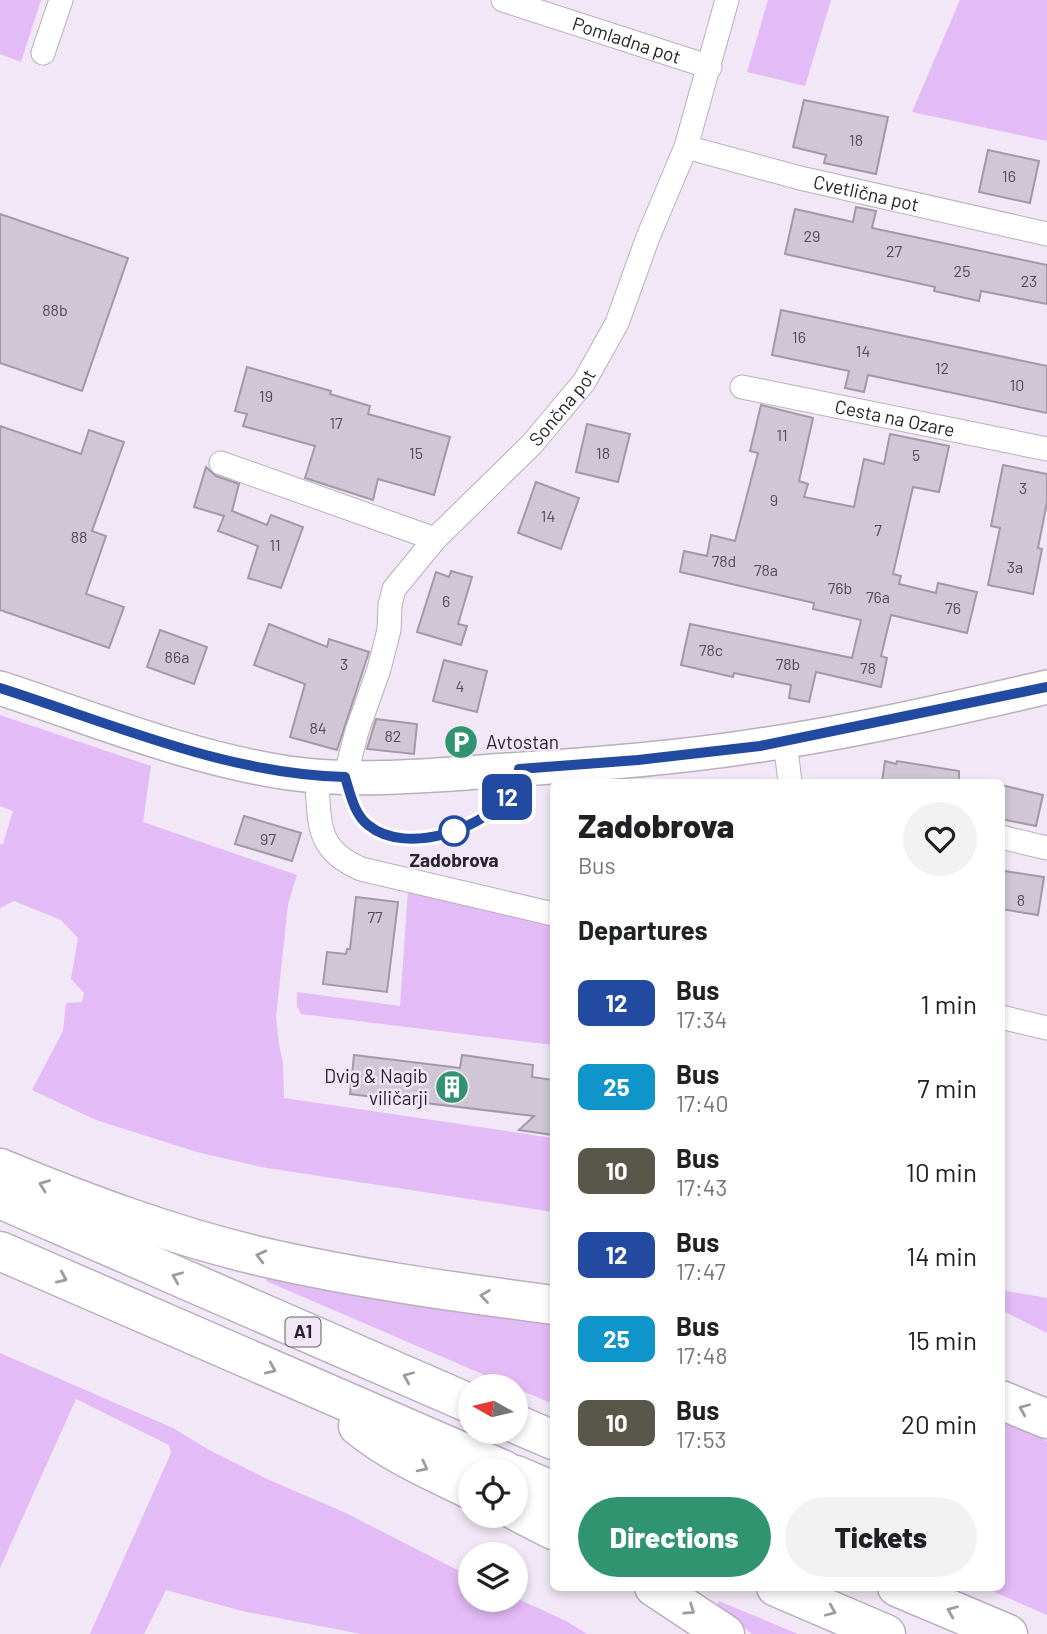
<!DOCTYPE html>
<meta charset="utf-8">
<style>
:root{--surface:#fff;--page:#f2f2f2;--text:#202124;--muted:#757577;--accent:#309470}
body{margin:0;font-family:Barlow,sans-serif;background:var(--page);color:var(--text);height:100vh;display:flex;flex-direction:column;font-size:26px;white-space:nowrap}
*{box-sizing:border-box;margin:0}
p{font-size:23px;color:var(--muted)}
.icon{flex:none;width:38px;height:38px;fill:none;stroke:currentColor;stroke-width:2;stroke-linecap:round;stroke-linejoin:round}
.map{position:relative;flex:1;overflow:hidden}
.side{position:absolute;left:550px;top:779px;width:455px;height:812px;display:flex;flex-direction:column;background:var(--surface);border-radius:10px;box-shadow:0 4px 10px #0003}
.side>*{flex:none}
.badge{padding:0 14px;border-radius:10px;font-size:24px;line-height:46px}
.needle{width:46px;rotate:278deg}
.fabs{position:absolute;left:458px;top:1374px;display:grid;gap:14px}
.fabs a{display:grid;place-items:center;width:70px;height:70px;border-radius:50%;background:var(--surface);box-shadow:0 4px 10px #0003;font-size:35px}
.map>.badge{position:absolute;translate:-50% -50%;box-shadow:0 0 0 4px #fff}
h2{padding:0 28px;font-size:26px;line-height:63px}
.round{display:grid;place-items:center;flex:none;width:74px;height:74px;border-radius:37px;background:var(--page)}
.headline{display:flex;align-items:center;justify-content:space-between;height:119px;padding:0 28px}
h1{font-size:33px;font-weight:800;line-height:52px}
.primary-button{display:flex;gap:14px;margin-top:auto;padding:14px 28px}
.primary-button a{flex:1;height:80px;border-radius:42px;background:var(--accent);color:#fff;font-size:28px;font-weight:800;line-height:80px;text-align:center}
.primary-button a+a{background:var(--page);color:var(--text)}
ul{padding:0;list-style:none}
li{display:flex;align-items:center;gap:21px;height:84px;padding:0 28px}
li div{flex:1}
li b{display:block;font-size:26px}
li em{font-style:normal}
li .badge{min-width:77px;font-weight:700;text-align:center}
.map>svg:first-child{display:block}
.green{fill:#e3bbf6}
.building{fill:#d0c6d5;stroke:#a298a6;stroke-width:2}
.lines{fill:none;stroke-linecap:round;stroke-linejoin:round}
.minor-casing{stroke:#b9afbd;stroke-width:25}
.secondary-casing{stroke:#b9afbd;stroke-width:36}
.motorway-casing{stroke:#b9afbd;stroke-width:41}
.minor{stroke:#fff;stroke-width:23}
.secondary{stroke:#fff;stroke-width:33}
.motorway{stroke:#fff;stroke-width:38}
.oneway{stroke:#9e9c9f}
.line-casing{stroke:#fff;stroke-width:16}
.line{stroke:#224aa0;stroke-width:10}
.stop-dot{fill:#fff;stroke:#224aa0;stroke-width:3.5}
.labels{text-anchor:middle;stroke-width:5;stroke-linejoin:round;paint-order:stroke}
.number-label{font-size:16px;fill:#524c55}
.shield{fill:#f1e7f6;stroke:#645e67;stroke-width:2}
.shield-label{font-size:18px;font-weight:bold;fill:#28242a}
.street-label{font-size:19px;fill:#28242a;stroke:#f1e7f6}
.poi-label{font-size:19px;fill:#28242a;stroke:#f1e7f6;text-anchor:start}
.stop-label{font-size:19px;font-weight:bold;fill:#28242a;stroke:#f1e7f6}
</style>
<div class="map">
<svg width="1047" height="1634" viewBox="0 0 1047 1634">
<rect width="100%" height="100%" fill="#f1e7f6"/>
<g class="green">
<path d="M 0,0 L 41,0 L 21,62 L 0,54 Z"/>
<path d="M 768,0 L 831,0 L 805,86 L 747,72 Z"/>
<path d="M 960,0 L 1047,0 L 1047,141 L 912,112 Z"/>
<path d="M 0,715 L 151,766 L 143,822 L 297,875 L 288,904 L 276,1017 L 279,1045 L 283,1063 L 284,1098 L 553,1138 L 553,1212 L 261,1167 L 197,1152 L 96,1120 L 32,1090 L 63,1031 L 66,1003 L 82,1002 L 84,993 L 71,979 L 78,938 L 61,920 L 14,901 L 0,908 L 0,844 L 3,844 L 13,811 L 0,806 Z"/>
<path d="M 408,890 L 553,924 L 553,1045 L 301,1014 L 297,1006 L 297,992 L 400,1006 Z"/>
<path d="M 268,1274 L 553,1322 L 553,1404 L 516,1388 L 516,1386 L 510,1386 L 266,1281 Z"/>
<path d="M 1001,1290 L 1047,1298 L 1047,1333 L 1001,1310 Z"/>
<path d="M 0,1353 L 173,1428 L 209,1450 L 267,1479 L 346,1513 L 471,1577 L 471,1600 L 516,1598 L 566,1621 L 587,1634 L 361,1634 L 242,1611 L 166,1590 L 144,1634 L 90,1634 L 171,1453 L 169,1445 L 76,1399 L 0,1568 Z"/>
<path d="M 1001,1421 L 1047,1441 L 1047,1615 L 983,1587 L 1001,1587 Z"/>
<path d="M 719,1601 L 798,1634 L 752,1634 L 716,1607 Z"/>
</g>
<g class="building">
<path d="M 804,100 L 888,117 L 876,174 L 824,163 L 826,155 L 793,147 Z"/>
<path d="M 988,150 L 1039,161 L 1030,203 L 979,192 Z"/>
<path d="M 856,207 L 876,211 L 872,228 L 1047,265 L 1047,304 L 981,291 L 979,301 L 934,291 L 935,287 L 785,254 L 795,209 L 853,222 Z"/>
<path d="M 0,214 L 128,258 L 82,391 L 0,363 Z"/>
<path d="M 781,310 L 1047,366 L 1047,413 L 868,375 L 864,392 L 845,388 L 849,371 L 772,355 Z"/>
<path d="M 247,367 L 331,391 L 330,394 L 370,406 L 368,414 L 450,437 L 434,495 L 378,479 L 373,500 L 305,478 L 315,446 L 243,426 L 247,414 L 235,411 Z"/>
<path d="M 761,405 L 813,418 L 799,481 L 808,484 L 804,497 L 854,507 L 864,459 L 884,464 L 890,434 L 949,446 L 939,492 L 913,487 L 893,574 L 901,576 L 899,584 L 936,593 L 938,583 L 977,592 L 967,633 L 891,615 L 881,656 L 887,658 L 881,687 L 816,672 L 809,702 L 789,698 L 791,685 L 734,673 L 733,677 L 681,665 L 690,624 L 852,658 L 861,620 L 813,609 L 814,603 L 680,572 L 684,551 L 707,556 L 711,535 L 735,541 L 758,453 L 750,451 Z"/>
<path d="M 587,424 L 630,434 L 618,482 L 576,472 Z"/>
<path d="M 0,426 L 81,454 L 89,430 L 124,442 L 92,531 L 106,536 L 86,594 L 124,607 L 109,648 L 0,610 Z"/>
<path d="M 1003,465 L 1047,474 L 1047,502 L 1038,548 L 1042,549 L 1033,594 L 988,585 L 1000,528 L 991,526 Z"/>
<path d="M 206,467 L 216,476 L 239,484 L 232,511 L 267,525 L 271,515 L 303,527 L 281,588 L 248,578 L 258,546 L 218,531 L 224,516 L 194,507 Z"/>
<path d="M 536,482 L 579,498 L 561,549 L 518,533 Z"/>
<path d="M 451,571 L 472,577 L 458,624 L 467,626 L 461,645 L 417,632 L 436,572 L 449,577 Z"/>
<path d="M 269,624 L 327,647 L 329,639 L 369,652 L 337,750 L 290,737 L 305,684 L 254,665 Z"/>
<path d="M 160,630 L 207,647 L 194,684 L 147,667 Z"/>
<path d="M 444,660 L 487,671 L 477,712 L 433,701 Z"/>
<path d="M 376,719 L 417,724 L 414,754 L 367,749 Z"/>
<path d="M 885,761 L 896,764 L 897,761 L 959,771 L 959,782 L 882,782 Z"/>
<path d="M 1001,785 L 1043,795 L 1036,826 L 1001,819 Z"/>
<path d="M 244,816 L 301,833 L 292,861 L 235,844 Z"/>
<path d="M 1004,871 L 1044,877 L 1038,915 L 1001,909 Z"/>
<path d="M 356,897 L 398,902 L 387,992 L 323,984 L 327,952 L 346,954 L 347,949 L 350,949 Z"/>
<path d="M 354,1055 L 460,1068 L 462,1055 L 533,1065 L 532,1077 L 553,1080 L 553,1135 L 519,1130 L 534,1116 L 350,1094 Z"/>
</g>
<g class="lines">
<g class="minor-casing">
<g id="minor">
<path id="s1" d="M 503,0 L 710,67"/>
<path d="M 43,53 L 61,0"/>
<path id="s2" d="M 686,147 L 800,178 L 1047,234"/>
<path id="s3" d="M 742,387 L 1047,449"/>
<path d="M 221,463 L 435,539"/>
<path d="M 785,741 L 790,782"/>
<path d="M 316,776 C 321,821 313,848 361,869 L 553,914"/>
<path id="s4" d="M 345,777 L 357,731 L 379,669 L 389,630 L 390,605 L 394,589 L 435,539 L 532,444 L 584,382 L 617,323 L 648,237 L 686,147 L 727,0"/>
<path d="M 1001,837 L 1047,848"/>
<path d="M 1001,1017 L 1047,1028"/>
</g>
</g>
<g class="secondary-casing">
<path id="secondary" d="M 0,688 C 94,719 189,758 288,773 C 360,783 435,775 507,770 C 587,765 668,759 747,747 C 847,733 949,710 1047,687"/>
</g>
<g class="motorway-casing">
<g id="motorway">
<path d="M 0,1168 C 85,1203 173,1236 263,1257 C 359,1279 456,1292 553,1305"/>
<path d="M 0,1199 L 471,1404"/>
<path d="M 0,1251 L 504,1470"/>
<path d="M 1001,1400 L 1047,1419"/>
<path d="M 516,1424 L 553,1440"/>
<path d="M 358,1426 C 392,1454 432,1471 471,1490"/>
<path d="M 516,1475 L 553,1491"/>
<path d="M 516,1511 L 553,1530"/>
<path d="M 654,1587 L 725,1634"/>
<path d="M 776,1587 L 886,1634"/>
<path d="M 897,1587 L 1008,1634"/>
</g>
</g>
<use href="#minor" class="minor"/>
<use href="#secondary" class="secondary"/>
<use href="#motorway" class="motorway"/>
</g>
<defs><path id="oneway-chevron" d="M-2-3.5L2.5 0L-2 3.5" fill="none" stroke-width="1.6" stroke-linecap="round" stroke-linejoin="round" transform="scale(1.75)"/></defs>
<g class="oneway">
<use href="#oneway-chevron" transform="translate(44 1185) rotate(-159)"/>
<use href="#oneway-chevron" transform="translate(261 1256) rotate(-166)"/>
<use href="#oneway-chevron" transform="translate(177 1277) rotate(-157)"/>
<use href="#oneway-chevron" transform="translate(62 1278) rotate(24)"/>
<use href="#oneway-chevron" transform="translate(485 1296) rotate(-172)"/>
<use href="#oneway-chevron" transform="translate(271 1369) rotate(24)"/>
<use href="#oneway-chevron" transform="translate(408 1377) rotate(-157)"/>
<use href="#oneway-chevron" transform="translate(1024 1409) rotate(-157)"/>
<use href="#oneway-chevron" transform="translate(423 1467) rotate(27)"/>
<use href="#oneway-chevron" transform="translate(690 1610) rotate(34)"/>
<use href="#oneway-chevron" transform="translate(831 1611) rotate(23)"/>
<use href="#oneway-chevron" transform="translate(952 1611) rotate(-157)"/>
</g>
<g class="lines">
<g class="line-casing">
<path id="line" d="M 0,688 C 113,724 226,774 345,777 C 350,793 354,814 368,825 C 407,857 488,828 513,790 C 517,784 518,776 519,769 L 638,760 L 760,746 L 1047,687"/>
</g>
<use href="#line" class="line"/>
</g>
<defs>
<g id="parking-disc" transform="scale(1.75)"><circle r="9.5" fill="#309470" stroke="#f1e7f6"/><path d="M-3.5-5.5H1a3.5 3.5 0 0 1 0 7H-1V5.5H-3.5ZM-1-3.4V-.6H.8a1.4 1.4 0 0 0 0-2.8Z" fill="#fff"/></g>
<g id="building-disc" transform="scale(1.75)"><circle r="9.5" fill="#309470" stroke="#f1e7f6"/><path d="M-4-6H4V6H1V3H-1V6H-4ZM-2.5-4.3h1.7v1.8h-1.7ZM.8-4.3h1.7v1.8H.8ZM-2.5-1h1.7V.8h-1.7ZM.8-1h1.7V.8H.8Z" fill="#fff"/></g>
</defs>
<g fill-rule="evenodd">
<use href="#parking-disc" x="461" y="742"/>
<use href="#building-disc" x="452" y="1087"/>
</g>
<circle class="stop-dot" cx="454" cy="831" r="14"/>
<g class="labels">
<g class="number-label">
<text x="856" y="146">18</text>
<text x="1009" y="182">16</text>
<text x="812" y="242">29</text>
<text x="894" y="257">27</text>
<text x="962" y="277">25</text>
<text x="1029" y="287">23</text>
<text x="55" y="316">88b</text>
<text x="799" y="343">16</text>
<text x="863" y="357">14</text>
<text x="942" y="374">12</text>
<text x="1017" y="391">10</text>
<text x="266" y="402">19</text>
<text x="336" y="429">17</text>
<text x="782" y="441">11</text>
<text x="416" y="459">15</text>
<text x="603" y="459">18</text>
<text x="916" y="461">5</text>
<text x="1023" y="494">3</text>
<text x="774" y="506">9</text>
<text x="548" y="522">14</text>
<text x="878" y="536">7</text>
<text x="79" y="543">88</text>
<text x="275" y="551">11</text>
<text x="724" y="567">78d</text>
<text x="1015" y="573">3a</text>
<text x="766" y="576">78a</text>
<text x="840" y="594">76b</text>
<text x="878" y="603">76a</text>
<text x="446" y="607">6</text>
<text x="953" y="614">76</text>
<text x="711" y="656">78c</text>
<text x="177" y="663">86a</text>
<text x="344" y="670">3</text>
<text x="788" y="670">78b</text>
<text x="868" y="674">78</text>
<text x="460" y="692">4</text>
<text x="318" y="734">84</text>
<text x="393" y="742">82</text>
<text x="268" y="845">97</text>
<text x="1021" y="906">8</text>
<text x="375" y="923">77</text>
</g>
<rect class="shield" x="285.5" y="1317.5" width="35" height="29" rx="5"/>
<g class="shield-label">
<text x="303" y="1338">A1</text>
</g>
<g class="street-label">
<text dy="7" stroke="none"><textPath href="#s1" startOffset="130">Pomladna pot</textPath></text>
<text dy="7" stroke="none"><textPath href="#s2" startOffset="186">Cvetlična pot</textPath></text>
<text dy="7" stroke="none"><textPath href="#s4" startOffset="443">Sončna pot</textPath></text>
<text dy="7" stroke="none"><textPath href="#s3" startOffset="156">Cesta na Ozare</textPath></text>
</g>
<g class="poi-label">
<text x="486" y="749">Avtostan</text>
<text x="428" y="1083" text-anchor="end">Dvig &amp; Nagib<tspan x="428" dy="22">viličarji</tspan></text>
</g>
<g class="stop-label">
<text x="454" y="867">Zadobrova</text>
</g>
</g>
</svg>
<div class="fabs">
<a><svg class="needle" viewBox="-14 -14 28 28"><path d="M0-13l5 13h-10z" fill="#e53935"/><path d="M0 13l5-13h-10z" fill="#757577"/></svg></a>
<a><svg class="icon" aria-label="locate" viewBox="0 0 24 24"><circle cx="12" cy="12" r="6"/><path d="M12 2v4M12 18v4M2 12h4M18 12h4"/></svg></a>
<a><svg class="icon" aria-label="layers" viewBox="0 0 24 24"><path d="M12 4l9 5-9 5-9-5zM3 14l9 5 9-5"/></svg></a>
</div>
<b class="badge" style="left:507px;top:797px;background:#224aa0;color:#fff">12</b>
<section class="side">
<div class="headline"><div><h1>Zadobrova</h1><p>Bus</p></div><a class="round"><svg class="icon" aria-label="heart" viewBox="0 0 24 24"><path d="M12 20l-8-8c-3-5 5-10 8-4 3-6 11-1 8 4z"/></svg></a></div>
<h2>Departures</h2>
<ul>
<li><span class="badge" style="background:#224aa0;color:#fff">12</span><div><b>Bus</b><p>17:34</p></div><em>1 min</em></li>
<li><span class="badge" style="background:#1095ca;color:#fff">25</span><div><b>Bus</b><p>17:40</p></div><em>7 min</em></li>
<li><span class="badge" style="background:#58574a;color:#fff">10</span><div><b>Bus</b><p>17:43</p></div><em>10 min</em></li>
<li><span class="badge" style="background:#224aa0;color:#fff">12</span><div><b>Bus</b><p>17:47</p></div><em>14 min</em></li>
<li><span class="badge" style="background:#1095ca;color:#fff">25</span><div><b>Bus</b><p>17:48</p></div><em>15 min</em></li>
<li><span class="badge" style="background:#58574a;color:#fff">10</span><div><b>Bus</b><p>17:53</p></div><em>20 min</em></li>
</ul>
<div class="primary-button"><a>Directions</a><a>Tickets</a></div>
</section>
</div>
